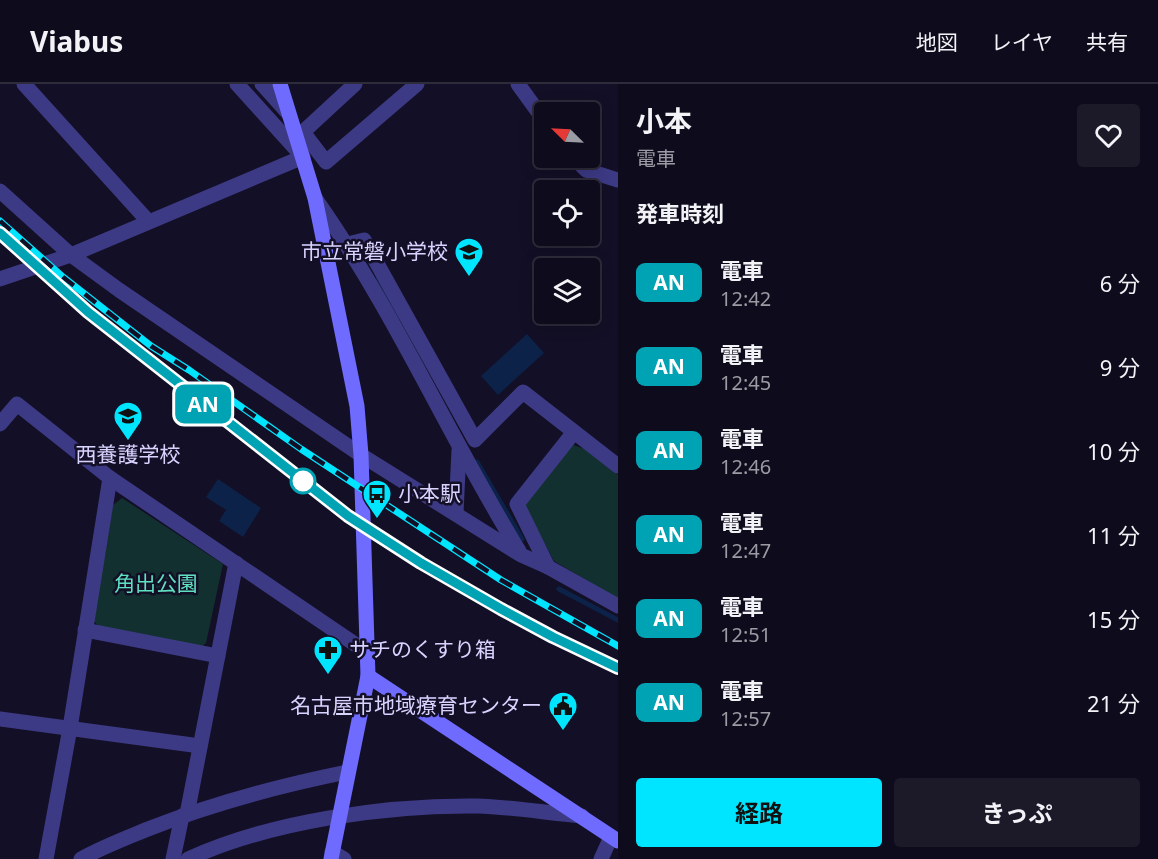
<!DOCTYPE html>
<html lang="ja">
<meta charset="utf-8">
<style>
:root{--surface:#0e0b1c;--page:#1c1929;--text:#f1f3f6;--muted:#9b9ba3;--line:#2e2b3b;--accent:#00e5ff}
body{margin:0;font-family:"Noto Sans","Noto Sans JP",sans-serif;background:var(--page);color:var(--text);height:100vh;display:flex;flex-direction:column;font-size:22px;white-space:nowrap}
*{box-sizing:border-box;margin:0}
p{font-size:20px;color:var(--muted)}
.icon{flex:none;width:33px;height:33px;fill:none;stroke:currentColor;stroke-width:2;stroke-linecap:round;stroke-linejoin:round}
.map{position:relative;flex:1;overflow:hidden}
.side{display:flex;flex-direction:column;background:var(--surface);width:540px}
.side>*{flex:none}
.badge{padding:0 12px;border-radius:9px;font-size:21px;line-height:39px}
.needle{width:39px;rotate:294deg}
.buttons{position:absolute;left:534px;top:18px;display:grid;gap:12px}
.buttons a{display:grid;place-items:center;width:66px;height:66px;border-radius:6px;background:var(--surface);box-shadow:0 3px 15px #0003,0 0 0 2px var(--line);font-size:30px}
.map>.badge{position:absolute;translate:-50% -50%;box-shadow:0 0 0 3px #fff}
h2{padding:0 18px;font-size:22px;line-height:54px}
.round{display:grid;place-items:center;flex:none;width:63px;height:63px;border-radius:6px;background:var(--page)}
.headline{display:flex;align-items:center;justify-content:space-between;height:102px;padding:0 18px}
h1{font-size:28px;font-weight:700;line-height:45px}
.action{display:flex;gap:12px;margin-top:auto;padding:12px 18px}
.action a{flex:1;height:69px;border-radius:6px;background:var(--accent);color:#111;font-size:24px;font-weight:700;line-height:69px;text-align:center}
.action a+a{background:var(--page);color:var(--text)}
ul{padding:0;list-style:none}
li{display:flex;align-items:center;gap:18px;height:84px;padding:0 18px}
li div{flex:1}
li b{display:block;font-size:22px}
li em{font-style:normal}
li .badge{min-width:66px;font-weight:700;text-align:center}
header{display:flex;align-items:center;gap:36px;box-sizing:border-box;height:84px;padding:0 30px;background:var(--surface);border-bottom:2px solid var(--line)}
header strong{font-size:28px}
nav{display:flex;gap:33px;margin-inline-start:auto;font-size:21px}
main{display:flex;flex:1;min-height:0}
.map>svg:first-child{display:block}
.green{fill:#12302f}
.water{fill:#0c2248}
.lines{fill:none;stroke-linecap:round;stroke-linejoin:round}
.stream{stroke:#0c2248;stroke-width:5}
.street{stroke:#3d3a85;stroke-width:15}
.secondary{stroke:#6f6bff;stroke-width:15}
.rail-casing{stroke:#00e5ff;stroke-width:7}
.rail{stroke:#130f26;stroke-width:4.5;stroke-dasharray:14;stroke-linecap:butt}
.line-casing{stroke:#fff;stroke-width:14}
.line{stroke:#00a3b4;stroke-width:9}
.stop-dot{fill:#fff;stroke:#00a3b4;stroke-width:3}
.labels{text-anchor:middle;stroke-width:5;stroke-linejoin:round;paint-order:stroke}
.poi-label{font-size:21px;fill:#d9d4ff;stroke:#130f26;text-anchor:end}
.park-label{font-size:21px;fill:#5fe0c0;stroke:#130f26}
</style>
<header>
<strong>Viabus</strong>
<nav><a>地図</a><a>レイヤ</a><a>共有</a></nav>
</header>
<main>
<div class="map">
<svg width="618" height="775" viewBox="0 0 618 775">
<rect width="100%" height="100%" fill="#130f26"/>
<g class="green">
<path d="M 573,361 L 585,365 L 618,391 L 618,515 L 554,477 L 523,419 Z"/>
<path d="M 122,414 L 223,480 L 206,559 L 201,563 L 100,544 L 94,537 L 113,421 Z"/>
</g>
<g class="water">
<path d="M 527,250 L 544,269 L 498,311 L 481,292 Z"/>
<path d="M 218,395 L 261,424 L 243,453 L 219,437 L 226,426 L 206,413 Z"/>
</g>
<g class="lines">
<g class="stream">
<path d="M 378,196 L 398,233"/>
<path d="M 477,378 L 522,455"/>
<path d="M 559,505 L 618,536"/>
</g>
<g class="street">
<path d="M 24,0 L 148,137"/>
<path d="M 262,0 L 288,29"/>
<path d="M 518,0 L 544,36"/>
<path d="M 303,48 L 326,78 L 417,0"/>
<path d="M 295,51 L 303,48 L 355,0"/>
<path d="M 574,74 L 586,86 L 618,96"/>
<path d="M 0,107 L 71,171 L 119,206 L 361,371 L 521,471 L 548,483 L 618,522"/>
<path d="M 315,114 C 394,226 448,351 519,467"/>
<path d="M 348,160 L 364,156 L 475,356 L 523,308 L 618,382"/>
<path d="M 0,195 L 71,171 L 303,73 L 237,0"/>
<path d="M 0,340 L 17,320 L 110,394 L 368,569"/>
<path d="M 456,429 L 459,366"/>
<path d="M 548,483 L 517,420 L 574,348"/>
<path d="M 85,546 L 218,572"/>
<path d="M 0,635 L 200,662"/>
<path d="M 187,730 L 236,479"/>
<path d="M 332,768 L 344,775"/>
<path d="M 46,775 L 70,644 L 110,394"/>
<path d="M 81,775 C 102,763 126,754 148,745 C 214,719 278,702 347,688"/>
<path d="M 173,775 L 182,732"/>
<path d="M 188,775 C 271,737 386,721 477,722 C 512,723 547,729 582,732"/>
<path d="M 601,775 L 611,753"/>
</g>
<g class="secondary">
<path d="M 280,0 L 315,114 L 357,322 L 361,371 L 368,592 L 331,775"/>
<path d="M 368,592 L 618,757"/>
</g>
<g class="rail-casing">
<g id="rail">
<path d="M 0,137 L 63,193 L 151,262 L 189,286 L 301,365 L 501,496 L 618,562"/>
<path d="M 0,149 L 88,228 L 348,432 L 421,479 L 501,525 L 553,553 L 618,584"/>
</g>
</g>
<use href="#rail" class="rail"/>
</g>
<g class="lines">
<g class="line-casing">
<path id="line" d="M 0,149 L 88,228 L 348,432 L 421,479 L 501,525 L 553,553 L 618,584"/>
</g>
<use href="#line" class="line"/>
</g>
<defs>
<g id="school-pin" transform="scale(1.5)"><path d="M0 17L-7.5 6A9.5 9.5 0 1 1 7.5 6Z" fill="#00e5ff" stroke="#130f26"/><path d="M0-5L7-2L0 1L-7-2ZM-4 1L0 2.5L4 1V4Q0 6-4 4Z" fill="#111"/></g>
<g id="bus-pin" transform="scale(1.5)"><path d="M0 17L-7.5 6A9.5 9.5 0 1 1 7.5 6Z" fill="#00e5ff" stroke="#130f26"/><path d="M-5-6H5V4H4V6H2V4H-2V6H-4V4H-5ZM-3.5-4V0h7V-4ZM-3.5 1.2v1.5H-2V1.2ZM2 1.2v1.5H3.5V1.2Z" fill="#111"/></g>
<g id="pharmacy-pin" transform="scale(1.5)"><path d="M0 17L-7.5 6A9.5 9.5 0 1 1 7.5 6Z" fill="#00e5ff" stroke="#130f26"/><path d="M-2-6h4v4h4v4h-4v4h-4v-4h-4v-4h4Z" fill="#111"/></g>
<g id="civic-pin" transform="scale(1.5)"><path d="M0 17L-7.5 6A9.5 9.5 0 1 1 7.5 6Z" fill="#00e5ff" stroke="#130f26"/><path d="M-.6-6.5H3V-4.5H.6V-3L4-1V1h2V6H-6V1h2V-1L-.6-3ZM-1.2 2.5V6h2.4V2.5Z" fill="#111"/></g>
</defs>
<g fill-rule="evenodd">
<use href="#school-pin" x="469" y="168"/>
<use href="#school-pin" x="128" y="332"/>
<use href="#bus-pin" x="377" y="410"/>
<use href="#pharmacy-pin" x="328" y="566"/>
<use href="#civic-pin" x="563" y="622"/>
</g>
<circle class="stop-dot" cx="303" cy="397" r="12"/>
<g class="labels">
<g class="poi-label">
<text x="448" y="175">市立常磐小学校</text>
<text x="128" y="378" text-anchor="middle">西養護学校</text>
<text x="398" y="417" text-anchor="start">小本駅</text>
<text x="349" y="573" text-anchor="start">サチのくすり箱</text>
<text x="542" y="629">名古屋市地域療育センター</text>
</g>
<g class="park-label">
<text x="156" y="507">角出公園</text>
</g>
</g>
</svg>
<div class="buttons">
<a><svg class="needle" viewBox="-14 -14 28 28"><path d="M0-13l5 13h-10z" fill="#e53935"/><path d="M0 13l5-13h-10z" fill="#9b9ba3"/></svg></a>
<a><svg class="icon" aria-label="locate" viewBox="0 0 24 24"><circle cx="12" cy="12" r="6"/><path d="M12 2v4M12 18v4M2 12h4M18 12h4"/></svg></a>
<a><svg class="icon" aria-label="layers" viewBox="0 0 24 24"><path d="M12 4l9 5-9 5-9-5zM3 14l9 5 9-5"/></svg></a>
</div>
<b class="badge" style="left:203px;top:320px;background:#00a3b4;color:#fff">AN</b>
</div>
<section class="side">
<div class="headline"><div><h1>小本</h1><p>電車</p></div><a class="round"><svg class="icon" aria-label="heart" viewBox="0 0 24 24"><path d="M12 20l-8-8c-3-5 5-10 8-4 3-6 11-1 8 4z"/></svg></a></div>
<h2>発車時刻</h2>
<ul>
<li><span class="badge" style="background:#00a3b4;color:#fff">AN</span><div><b>電車</b><p>12:42</p></div><em>6 分</em></li>
<li><span class="badge" style="background:#00a3b4;color:#fff">AN</span><div><b>電車</b><p>12:45</p></div><em>9 分</em></li>
<li><span class="badge" style="background:#00a3b4;color:#fff">AN</span><div><b>電車</b><p>12:46</p></div><em>10 分</em></li>
<li><span class="badge" style="background:#00a3b4;color:#fff">AN</span><div><b>電車</b><p>12:47</p></div><em>11 分</em></li>
<li><span class="badge" style="background:#00a3b4;color:#fff">AN</span><div><b>電車</b><p>12:51</p></div><em>15 分</em></li>
<li><span class="badge" style="background:#00a3b4;color:#fff">AN</span><div><b>電車</b><p>12:57</p></div><em>21 分</em></li>
</ul>
<div class="action"><a>経路</a><a>きっぷ</a></div>
</section>
</main>
